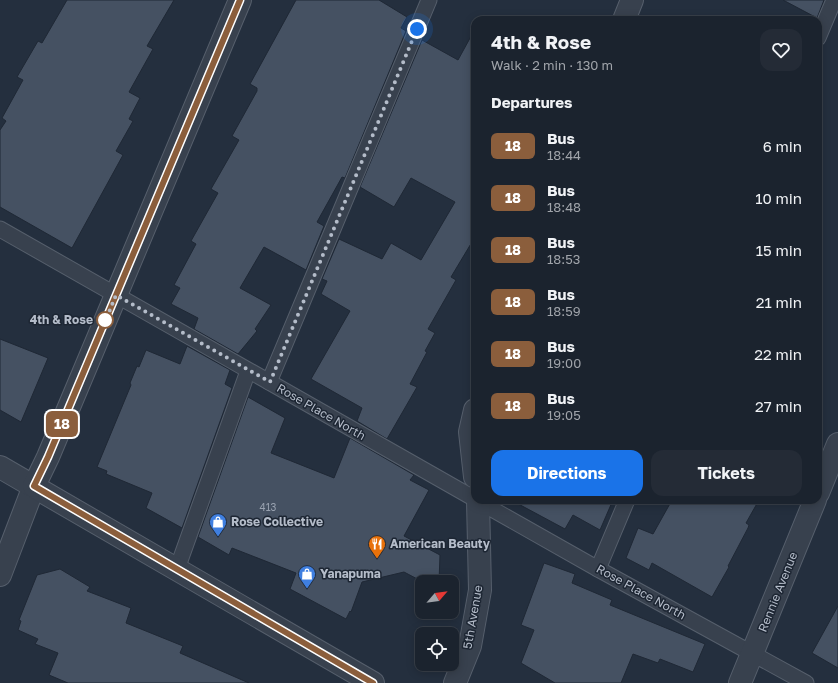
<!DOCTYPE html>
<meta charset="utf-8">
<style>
:root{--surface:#1b232e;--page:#242b36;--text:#f1f3f6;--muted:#a0a4aa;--line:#39404a;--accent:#1a73e8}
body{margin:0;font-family:"Golos Text",sans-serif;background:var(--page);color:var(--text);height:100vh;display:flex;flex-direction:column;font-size:15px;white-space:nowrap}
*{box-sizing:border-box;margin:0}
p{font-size:13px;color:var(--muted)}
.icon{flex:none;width:22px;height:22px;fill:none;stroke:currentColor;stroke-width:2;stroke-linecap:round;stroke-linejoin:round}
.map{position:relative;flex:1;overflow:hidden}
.side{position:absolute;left:471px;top:16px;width:351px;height:488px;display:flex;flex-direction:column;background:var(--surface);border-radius:12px;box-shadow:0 2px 10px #0003,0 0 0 1px var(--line)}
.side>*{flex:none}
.badge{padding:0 8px;border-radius:6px;font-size:14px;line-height:26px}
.needle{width:26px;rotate:62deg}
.fabs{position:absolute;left:415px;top:575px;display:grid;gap:8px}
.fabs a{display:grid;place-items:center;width:44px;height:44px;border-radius:8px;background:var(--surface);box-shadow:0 2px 10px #0003,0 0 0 1px var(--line);font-size:20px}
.you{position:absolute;width:20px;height:20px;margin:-10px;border:3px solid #fff;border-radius:50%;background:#1a73e8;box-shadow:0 0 0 6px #1a73e833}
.map>.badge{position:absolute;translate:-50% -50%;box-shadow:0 0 0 2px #fff}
h2{padding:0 20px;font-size:15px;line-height:36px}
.round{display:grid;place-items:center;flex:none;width:42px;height:42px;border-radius:12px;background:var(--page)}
.summary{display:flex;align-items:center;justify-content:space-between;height:68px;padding:0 20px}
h1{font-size:19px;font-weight:700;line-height:30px}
.button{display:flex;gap:8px;margin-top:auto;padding:8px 20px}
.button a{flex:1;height:46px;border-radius:12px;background:var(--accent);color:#fff;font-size:16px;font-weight:700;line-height:46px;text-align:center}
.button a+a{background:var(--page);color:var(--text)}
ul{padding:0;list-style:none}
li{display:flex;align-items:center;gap:12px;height:52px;padding:0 20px}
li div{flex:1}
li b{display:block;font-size:15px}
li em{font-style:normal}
li .badge{min-width:44px;font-weight:700;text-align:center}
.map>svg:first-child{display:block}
.building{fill:#455162;stroke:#1f2835}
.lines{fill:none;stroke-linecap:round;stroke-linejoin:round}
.service-casing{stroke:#565f6c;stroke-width:17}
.minor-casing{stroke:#565f6c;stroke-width:24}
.tertiary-casing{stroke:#565f6c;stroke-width:24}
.service{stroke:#38414e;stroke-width:15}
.minor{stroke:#38414e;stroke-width:22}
.tertiary{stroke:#38414e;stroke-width:22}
.line-casing{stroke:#fff;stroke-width:9}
.line{stroke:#8b5e3c;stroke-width:6}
.walk{stroke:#b4bcc9;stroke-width:4;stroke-dasharray:0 7.2}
.stop-dot{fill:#fff;stroke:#8b5e3c;stroke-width:2}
.labels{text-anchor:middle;stroke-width:3;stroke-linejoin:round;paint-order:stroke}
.number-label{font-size:10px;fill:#98a1af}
.stop-label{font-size:12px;font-weight:bold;fill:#b4bcc9;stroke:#1d2633;text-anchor:end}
.street-label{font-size:12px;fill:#b4bcc9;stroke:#1d2633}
.poi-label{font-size:12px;font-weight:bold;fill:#b4bcc9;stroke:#1d2633;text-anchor:start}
</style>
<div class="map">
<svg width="838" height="683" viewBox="0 0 838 683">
<rect width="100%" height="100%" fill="#242f3e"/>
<g class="building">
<path d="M 67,0 L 174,0 L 147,46 L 153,49 L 129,92 L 140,98 L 129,119 L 133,121 L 116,151 L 123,155 L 72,248 L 0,207 L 0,130 L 6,121 L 2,118 L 23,80 L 17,77 L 38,41 L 42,43 Z"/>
<path d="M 296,0 L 379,0 L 407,17 L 401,28 L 406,31 L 345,178 L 342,177 L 317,222 L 324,226 L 306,270 L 264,247 L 240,288 L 271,305 L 255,329 L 257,331 L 238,354 L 194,329 L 198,318 L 171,304 L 180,288 L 174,285 L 196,244 L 191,241 L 218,193 L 211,189 L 239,140 L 232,136 L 257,91 L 257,88 L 250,84 Z"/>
<path d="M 783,0 L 824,0 L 817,18 Z"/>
<path d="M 475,29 L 475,237 L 451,277 L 456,280 L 428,329 L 435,333 L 425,351 L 427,352 L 410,384 L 417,387 L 387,439 L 357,421 L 362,408 L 311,379 L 350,311 L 321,294 L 327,281 L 322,279 L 339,239 L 382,259 L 391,243 L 421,260 L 455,202 L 411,178 L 394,207 L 360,187 L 422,40 L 458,60 Z"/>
<path d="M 0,339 L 48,358 L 21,422 L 0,410 Z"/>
<path d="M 187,346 L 230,370 L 225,384 L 232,388 L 182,528 L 146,508 L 152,493 L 106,474 L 107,471 L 97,467 L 131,385 L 130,383 L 137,366 L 139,367 L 146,350 L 180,364 Z"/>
<path d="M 248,397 L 285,418 L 271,453 L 334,478 L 350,438 L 414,475 L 410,480 L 429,490 L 404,536 L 440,555 L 439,582 L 423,582 L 404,572 L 362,582 L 351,612 L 350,611 L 346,619 L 290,589 L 296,573 L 232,548 L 229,555 L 198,537 Z"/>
<path d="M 511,500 L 613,500 L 600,530 L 573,515 L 565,529 Z"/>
<path d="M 672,500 L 759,500 L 746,523 L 749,525 L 748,528 L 728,566 L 729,567 L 712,597 L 652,563 L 649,570 L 626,558 L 638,528 L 653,534 Z"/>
<path d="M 544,563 L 575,574 L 572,583 L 612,600 L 610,605 L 705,644 L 693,672 L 660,659 L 658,663 L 633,654 L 621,683 L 555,683 L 521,663 L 534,630 L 521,625 Z"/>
<path d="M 60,569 L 90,587 L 87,591 L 131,608 L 126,623 L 183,646 L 180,653 L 249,683 L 68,683 L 49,675 L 58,653 L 35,644 L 38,639 L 18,630 L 21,621 L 19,620 L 37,575 Z"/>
<path d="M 838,606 L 838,668 L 812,653 Z"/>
</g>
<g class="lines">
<g class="service-casing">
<g id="service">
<path d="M 818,38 L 834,0"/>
<path d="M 0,229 L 475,499"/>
<path d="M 269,382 L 429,0"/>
<path d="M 476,500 L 598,569 L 806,683"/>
<path d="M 177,569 L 248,371"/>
<path d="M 598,569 L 627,500"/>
</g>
</g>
<g class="minor-casing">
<g id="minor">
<path d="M 624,20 L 632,0"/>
<path d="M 475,410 L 470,432 L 475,477"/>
<path d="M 818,493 L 838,444"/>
<path d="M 0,575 L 34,486"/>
<path d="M 455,683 L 470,646 L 480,590 L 478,500"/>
<path d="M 740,683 L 815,500"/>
</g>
</g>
<g class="tertiary-casing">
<g id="tertiary">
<path d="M 0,467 L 373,683"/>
<path d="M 34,486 L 48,457 L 240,0"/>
</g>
</g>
<use href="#service" class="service"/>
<use href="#minor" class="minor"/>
<use href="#tertiary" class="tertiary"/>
</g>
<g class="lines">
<g class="line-casing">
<path id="line" d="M 240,0 L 48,457 L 34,486 L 373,683"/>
</g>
<use href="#line" class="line"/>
<path class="walk" d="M 105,320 L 105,322 L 116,295 L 270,382 L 417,29"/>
</g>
<defs>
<g id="shop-pin" transform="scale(0.9)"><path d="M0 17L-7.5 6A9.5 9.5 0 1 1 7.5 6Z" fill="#3f7fe0" stroke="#1d2633"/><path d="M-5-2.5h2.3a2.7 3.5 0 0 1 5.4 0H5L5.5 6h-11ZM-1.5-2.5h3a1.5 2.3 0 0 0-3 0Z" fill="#fff"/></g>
<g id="restaurant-pin" transform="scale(0.9)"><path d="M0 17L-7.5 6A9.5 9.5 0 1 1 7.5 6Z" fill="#e8710a" stroke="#1d2633"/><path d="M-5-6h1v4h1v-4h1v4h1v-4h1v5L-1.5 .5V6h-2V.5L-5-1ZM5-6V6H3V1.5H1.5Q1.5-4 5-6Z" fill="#fff"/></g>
</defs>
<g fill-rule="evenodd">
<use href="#shop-pin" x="218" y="522"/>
<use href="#restaurant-pin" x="377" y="544"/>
<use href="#shop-pin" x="307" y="574"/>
</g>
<circle class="stop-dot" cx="105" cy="320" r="8"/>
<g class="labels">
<g class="number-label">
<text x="268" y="511">413</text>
</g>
<g class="stop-label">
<text x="93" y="324">4th &amp; Rose</text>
</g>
<g class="street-label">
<text transform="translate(321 412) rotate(30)" y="4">Rose Place North</text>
<text transform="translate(641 592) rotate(29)" y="4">Rose Place North</text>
<text transform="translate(778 592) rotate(-68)" y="4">Rennie Avenue</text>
<text transform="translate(473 617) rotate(-80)" y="4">5th Avenue</text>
</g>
<g class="poi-label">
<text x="231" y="526">Rose Collective</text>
<text x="390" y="548">American Beauty</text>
<text x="320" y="578">Yanapuma</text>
</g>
</g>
</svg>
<div class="fabs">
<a><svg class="needle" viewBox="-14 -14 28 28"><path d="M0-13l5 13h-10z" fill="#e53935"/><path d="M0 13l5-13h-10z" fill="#a0a4aa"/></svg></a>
<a><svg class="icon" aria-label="locate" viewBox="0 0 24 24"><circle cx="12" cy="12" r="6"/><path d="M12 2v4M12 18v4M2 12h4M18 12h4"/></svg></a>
</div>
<div class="you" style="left:417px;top:29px"></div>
<b class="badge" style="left:62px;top:424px;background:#8b5e3c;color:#fff">18</b>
<section class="side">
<div class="summary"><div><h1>4th &amp; Rose</h1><p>Walk · 2 min · 130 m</p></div><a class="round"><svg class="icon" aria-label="heart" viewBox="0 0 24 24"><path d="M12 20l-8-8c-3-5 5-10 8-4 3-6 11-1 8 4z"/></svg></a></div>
<h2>Departures</h2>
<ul>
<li><span class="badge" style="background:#8b5e3c;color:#fff">18</span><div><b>Bus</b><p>18:44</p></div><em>6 min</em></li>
<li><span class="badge" style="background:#8b5e3c;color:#fff">18</span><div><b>Bus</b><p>18:48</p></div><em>10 min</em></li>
<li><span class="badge" style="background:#8b5e3c;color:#fff">18</span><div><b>Bus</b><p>18:53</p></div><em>15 min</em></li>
<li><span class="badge" style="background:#8b5e3c;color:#fff">18</span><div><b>Bus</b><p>18:59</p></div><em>21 min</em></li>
<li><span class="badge" style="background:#8b5e3c;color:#fff">18</span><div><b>Bus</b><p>19:00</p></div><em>22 min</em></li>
<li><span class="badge" style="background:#8b5e3c;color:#fff">18</span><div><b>Bus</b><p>19:05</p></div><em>27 min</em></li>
</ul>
<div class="button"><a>Directions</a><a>Tickets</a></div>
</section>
</div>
